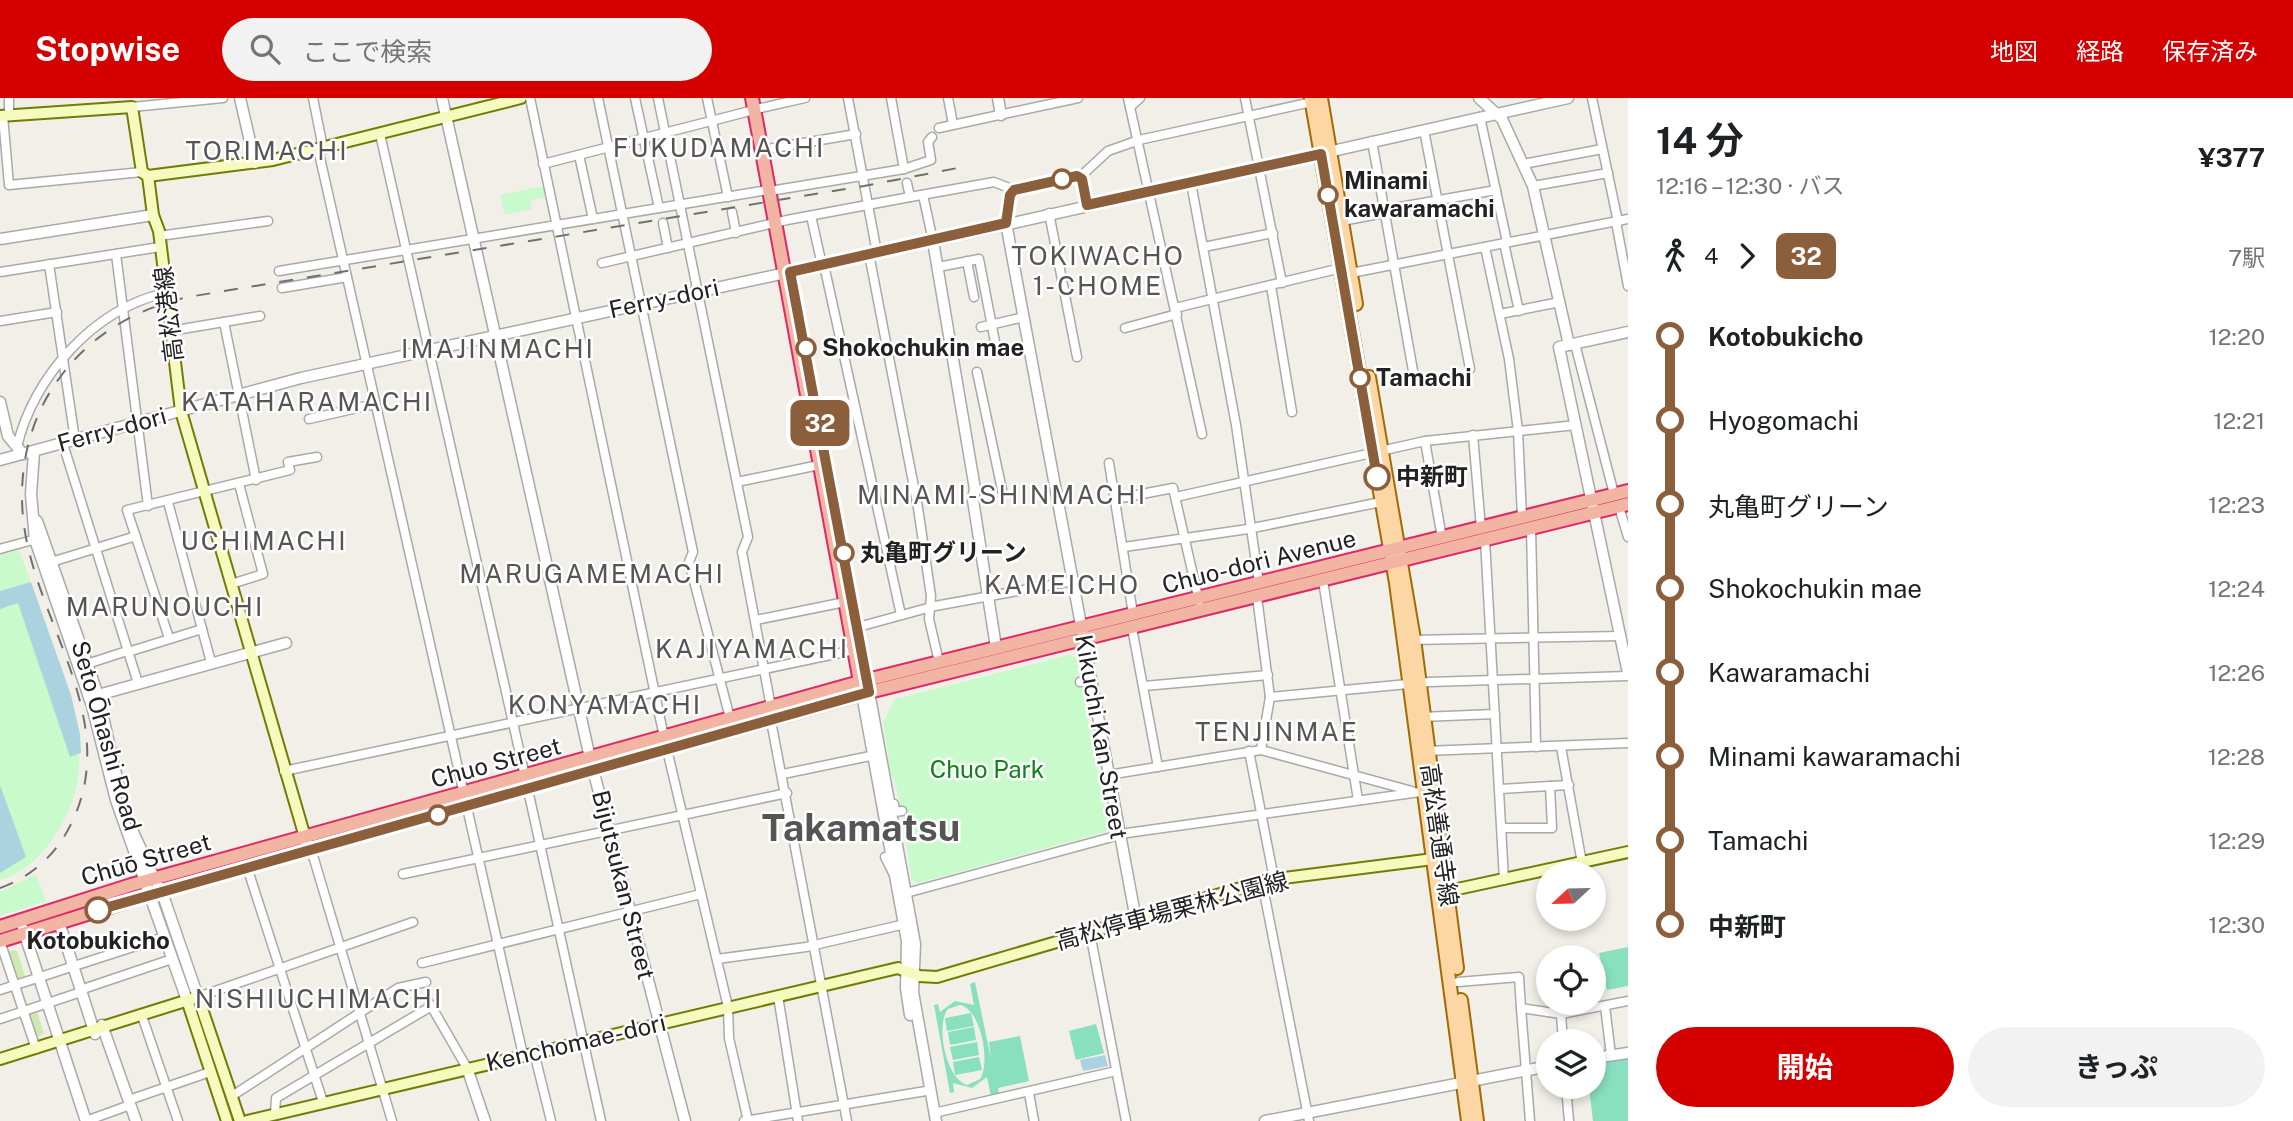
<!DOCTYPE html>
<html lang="ja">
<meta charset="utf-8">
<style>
:root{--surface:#fff;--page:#f2f2f2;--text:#202124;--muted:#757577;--accent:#d40000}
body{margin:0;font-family:"Public Sans","Noto Sans JP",sans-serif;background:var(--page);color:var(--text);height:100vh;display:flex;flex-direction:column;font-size:26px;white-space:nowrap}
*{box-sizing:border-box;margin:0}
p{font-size:23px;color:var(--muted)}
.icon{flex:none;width:38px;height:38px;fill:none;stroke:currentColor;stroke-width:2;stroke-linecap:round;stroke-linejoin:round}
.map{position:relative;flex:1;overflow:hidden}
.details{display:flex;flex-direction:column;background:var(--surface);width:665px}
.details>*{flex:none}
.badge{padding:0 14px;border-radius:10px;font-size:24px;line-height:46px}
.needle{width:46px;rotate:248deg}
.controls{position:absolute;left:1536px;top:763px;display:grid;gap:14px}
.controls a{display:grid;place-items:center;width:70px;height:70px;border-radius:50%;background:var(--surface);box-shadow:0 4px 10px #0003;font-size:35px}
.map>.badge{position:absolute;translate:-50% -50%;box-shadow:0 0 0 4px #fff}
.legs{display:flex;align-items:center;gap:10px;height:77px;padding:0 28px;font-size:23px}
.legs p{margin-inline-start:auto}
.summary{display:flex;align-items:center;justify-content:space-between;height:119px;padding:0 28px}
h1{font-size:38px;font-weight:700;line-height:52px}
.cta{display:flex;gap:14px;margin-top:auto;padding:14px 28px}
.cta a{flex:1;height:80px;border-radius:42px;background:var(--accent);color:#fff;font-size:28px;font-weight:700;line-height:80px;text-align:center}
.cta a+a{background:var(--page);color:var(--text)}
ul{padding:0 28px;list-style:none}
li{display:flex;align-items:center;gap:24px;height:84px;font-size:26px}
li i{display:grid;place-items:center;width:10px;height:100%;margin:0 9px;background:currentColor}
li i::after{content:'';width:18px;height:18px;margin:-9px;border:5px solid;border-radius:50%;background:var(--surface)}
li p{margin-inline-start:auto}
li:first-child i{background:linear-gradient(#0000 50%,currentColor 0)}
li:last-child i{background:linear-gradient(currentColor 50%,#0000 0)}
header{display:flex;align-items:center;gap:42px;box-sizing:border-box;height:98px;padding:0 35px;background:var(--accent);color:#fff}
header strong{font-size:33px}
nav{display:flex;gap:38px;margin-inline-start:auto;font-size:24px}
.search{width:490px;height:63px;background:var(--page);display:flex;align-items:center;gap:18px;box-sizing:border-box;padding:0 24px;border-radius:38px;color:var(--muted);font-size:26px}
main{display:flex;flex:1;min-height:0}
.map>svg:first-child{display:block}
.grass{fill:#cdebb0}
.park{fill:#c8facc}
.pitch{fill:#88e0be;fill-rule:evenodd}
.water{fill:#aad3df}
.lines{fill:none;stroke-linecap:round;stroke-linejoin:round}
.minor-casing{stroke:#a9a9a9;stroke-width:11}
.tertiary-casing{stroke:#a9a9a9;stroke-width:13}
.secondary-casing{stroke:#707d05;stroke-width:14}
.primary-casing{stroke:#a06b00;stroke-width:16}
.trunk-casing{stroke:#dc2a67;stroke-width:16}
.minor{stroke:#fff;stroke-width:8}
.tertiary{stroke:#fff;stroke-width:10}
.secondary{stroke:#f7fabf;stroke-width:10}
.primary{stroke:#fcd6a4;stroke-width:12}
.trunk{stroke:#f2b4a3;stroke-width:12}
.rail{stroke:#707070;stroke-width:2;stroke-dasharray:14 14;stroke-linecap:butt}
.line-1-casing{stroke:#fff;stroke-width:16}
.line-1{stroke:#8b5e3c;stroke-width:10}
.stop-1-dot{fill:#fff;stroke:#8b5e3c;stroke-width:3.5}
.labels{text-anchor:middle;stroke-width:5;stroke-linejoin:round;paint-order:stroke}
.stop-label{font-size:24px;font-weight:bold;fill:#222;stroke:#fff;text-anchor:start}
.street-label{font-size:24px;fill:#222;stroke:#fff}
.park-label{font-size:24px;fill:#0c8416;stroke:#fff}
.neighbourhood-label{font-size:26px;letter-spacing:2px;fill:#555;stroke:#fff}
.town-label{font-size:38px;font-weight:bold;fill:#555;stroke:#fff}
</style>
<header>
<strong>Stopwise</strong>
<div class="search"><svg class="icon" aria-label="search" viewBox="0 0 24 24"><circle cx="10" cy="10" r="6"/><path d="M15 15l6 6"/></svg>ここで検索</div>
<nav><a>地図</a><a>経路</a><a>保存済み</a></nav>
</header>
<main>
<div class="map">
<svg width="1628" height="1023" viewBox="0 0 1628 1023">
<rect width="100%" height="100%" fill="#f2efe9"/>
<g class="grass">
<path d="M 130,793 L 131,796 L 38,824 L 38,823 Z"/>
<path d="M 13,852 L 17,853 L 25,878 L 20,883 L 16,880 L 7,854 Z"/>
<path d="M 37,914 L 44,935 L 37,940 L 28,917 Z"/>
</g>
<g class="park">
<path d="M 544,88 L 547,99 L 530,102 L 532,111 L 505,117 L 500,97 Z"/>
<path d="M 19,452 C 32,485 43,519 55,553 C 78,618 97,678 53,740 C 40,760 23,775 0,782 L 0,457 Z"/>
<path d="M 1069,557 L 1076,559 L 1108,729 L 1105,734 L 918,785 L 912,782 C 908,761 900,687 891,676 L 883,624 L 895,601 Z"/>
<path d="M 36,776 L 46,803 L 0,818 L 0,794 Z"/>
</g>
<g class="pitch">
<path d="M 1628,849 L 1628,888 L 1607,892 L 1599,855 Z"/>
<path d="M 975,884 L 991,961 L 989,944 L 1020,938 L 1029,983 L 998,990 L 999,997 L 991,999 L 987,979 L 972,990 L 953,985 L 954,994 L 950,995 L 934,907 L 938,906 L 940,914 L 955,903 L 974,907 L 970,886 ZM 960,907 C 981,911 991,965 980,981 L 967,987 C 946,981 935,927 948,911 Z"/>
<path d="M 971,915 L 974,928 L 947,933 L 945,920 Z"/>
<path d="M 1096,926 L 1104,955 L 1076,962 L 1069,933 Z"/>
<path d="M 974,929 L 976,942 L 950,947 L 948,934 Z"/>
<path d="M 977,944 L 979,957 L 953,962 L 950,949 Z"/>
<path d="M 979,959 L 982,972 L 955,977 L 953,964 Z"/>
<path d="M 1628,961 L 1628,1023 L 1593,1023 L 1589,989 L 1594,989 L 1594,966 Z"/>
</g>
<g class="water">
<path d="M 31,484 L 71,597 L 80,636 L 81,655 L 70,659 L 18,505 L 0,511 L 0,493 Z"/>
<path d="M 0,687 L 26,759 L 0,775 Z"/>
<path d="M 1105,957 L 1108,968 L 1083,973 L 1080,962 Z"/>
</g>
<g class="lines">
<g class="minor-casing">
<g id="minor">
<path d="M 9,0 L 9,17"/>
<path d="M 313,0 L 323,50"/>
<path d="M 530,0 L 664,639 L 728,909 L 729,940 L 748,1023"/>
<path d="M 598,0 L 693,454 L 689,464 L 730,620"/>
<path d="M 635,0 L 659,110"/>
<path d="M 658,0 L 748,439 L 742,454 L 771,609"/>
<path d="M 707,0 L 728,99"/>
<path d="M 848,0 L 877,155"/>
<path d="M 891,0 L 904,71"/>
<path d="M 948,0 L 953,26"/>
<path d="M 1128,0 L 1202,336"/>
<path d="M 1245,0 L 1282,185"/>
<path d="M 1592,0 L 1618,124"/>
<path d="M 132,9 L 223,0"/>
<path d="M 1130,9 L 1140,0"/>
<path d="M 761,10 L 805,0"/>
<path d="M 3,18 L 9,87 L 142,74"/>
<path d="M 1480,19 L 1507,144"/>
<path d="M 939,30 L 1078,0"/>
<path d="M 1424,32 L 1470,271"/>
<path d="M 380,36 L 525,678"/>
<path d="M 1372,43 L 1415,284"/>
<path d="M 318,51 L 523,957"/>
<path d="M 768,51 L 856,36"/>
<path d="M 579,57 L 593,121"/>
<path d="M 543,66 L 754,12"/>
<path d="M 1523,66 L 1602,51"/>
<path d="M 1080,79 L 1108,53 L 1139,42 L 1312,4"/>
<path d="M 907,85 L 910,99"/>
<path d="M 1191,85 L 1236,327 L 1259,485"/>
<path d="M 1533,88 L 1608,75"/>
<path d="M 776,92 L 904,71 L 931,62 L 928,44 L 932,39"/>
<path d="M 923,97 L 933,143"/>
<path d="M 1383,112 L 1496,92"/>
<path d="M 732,114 L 736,135"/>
<path d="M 1049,115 L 1077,259"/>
<path d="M 811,118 L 822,167"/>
<path d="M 1342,123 L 1384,115"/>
<path d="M 1616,124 L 1628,188"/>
<path d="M 663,125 L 668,150"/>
<path d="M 159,138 L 268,123"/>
<path d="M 1504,145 L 1519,213"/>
<path d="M 1204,149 L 1273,135"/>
<path d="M 1485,149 L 1509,261 L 1518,333 L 1522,419"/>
<path d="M 116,156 L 148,408"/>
<path d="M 869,156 L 918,410 L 931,498 L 929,521 L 939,564"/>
<path d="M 967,163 L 974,199"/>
<path d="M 602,165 L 787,122 L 910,99 L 994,84 L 1014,92"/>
<path d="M 49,166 L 75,342"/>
<path d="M 824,167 L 901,517"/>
<path d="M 938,169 L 979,161 L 995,244"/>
<path d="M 279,173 L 768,92"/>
<path d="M 0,174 L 160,149"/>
<path d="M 1271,188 L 1292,314"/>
<path d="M 282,190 L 347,179"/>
<path d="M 1175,210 L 1333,172 L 1341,171 L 1351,175 L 1628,121"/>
<path d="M 1500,216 L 1560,204"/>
<path d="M 0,223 L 57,214"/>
<path d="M 224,224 L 256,382"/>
<path d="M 981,229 L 1024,219"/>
<path d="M 1125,230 L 1177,216"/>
<path d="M 170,233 L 260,218"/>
<path d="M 1575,246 L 1614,396"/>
<path d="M 977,274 L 1002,392"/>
<path d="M 309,321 L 375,306"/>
<path d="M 1473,337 L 1481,430"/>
<path d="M 1425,343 L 1442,440"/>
<path d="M 63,346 L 138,585"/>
<path d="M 17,349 C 33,279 94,211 165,195"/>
<path d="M 1109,365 L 1133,516"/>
<path d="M 737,384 L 819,367"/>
<path d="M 1176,399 L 1425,343 L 1576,327"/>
<path d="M 1116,401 L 1173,390 L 1199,503"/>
<path d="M 168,404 L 202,531"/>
<path d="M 1619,409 L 1628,439"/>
<path d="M 1531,430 L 1536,649"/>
<path d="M 1485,442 L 1504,782"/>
<path d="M 1124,449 L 1248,431 L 1381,404"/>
<path d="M 0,451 L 40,440"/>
<path d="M 48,465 L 136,438"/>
<path d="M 1323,483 L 1358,702"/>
<path d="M 231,486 L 263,476 L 239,386"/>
<path d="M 1257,499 L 1270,599 L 1261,652"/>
<path d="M 756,522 L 845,504"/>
<path d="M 858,529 L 935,508 L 1073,483"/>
<path d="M 1132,530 L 1158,669"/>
<path d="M 169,540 L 127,412 L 290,372 L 288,364 L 317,359"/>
<path d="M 1411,542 L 1621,538"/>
<path d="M 128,554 L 202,531 L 211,564"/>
<path d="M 87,566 L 127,553"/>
<path d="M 1080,584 L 1091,582"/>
<path d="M 1144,588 L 1268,577"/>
<path d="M 1270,599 L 1429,584 L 1628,578"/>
<path d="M 1421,619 L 1495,616"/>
<path d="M 771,623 L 847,1023"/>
<path d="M 1561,649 L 1582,765"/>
<path d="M 1249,653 L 1274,781"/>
<path d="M 1425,653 L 1628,645"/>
<path d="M 284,673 L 854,552"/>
<path d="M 783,676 L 875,657"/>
<path d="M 1108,677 L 1261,652 L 1412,693"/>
<path d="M 1500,691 L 1569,687"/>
<path d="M 528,692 L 601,1023"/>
<path d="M 894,706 L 895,714 L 902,713"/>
<path d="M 1502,730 L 1552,730 L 1550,688"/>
<path d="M 309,752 L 314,761 L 392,1023"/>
<path d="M 885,759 L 894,777"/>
<path d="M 247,769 L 323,1004"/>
<path d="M 403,776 L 787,695"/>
<path d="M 1262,784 L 1309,1023"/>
<path d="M 906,795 L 1127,735 L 1427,693"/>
<path d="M 1090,835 L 1126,1023"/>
<path d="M 0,843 L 36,951"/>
<path d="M 717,861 L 806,849 L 905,826"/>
<path d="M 422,865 L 701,796"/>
<path d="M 1458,884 L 1519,879 L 1521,910 L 1561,916 L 1628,903"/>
<path d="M 0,892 L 164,839"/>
<path d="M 80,892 L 172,861"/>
<path d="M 778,898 L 798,1023"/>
<path d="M 198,899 L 413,824"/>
<path d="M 430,906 L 467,970"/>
<path d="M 1605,908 L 1611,957"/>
<path d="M 1521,910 L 1530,1023"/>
<path d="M 1561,916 L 1563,943"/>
<path d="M 142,918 L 178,1023"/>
<path d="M 0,921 L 81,894"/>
<path d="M 534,954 L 551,1023"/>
<path d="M 1566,989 L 1569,1023"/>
<path d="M 1029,995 L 1034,1023"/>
<path d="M 232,998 L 398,890 L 426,884"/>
<path d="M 129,1002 L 210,974"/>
<path d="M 275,1015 L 276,1000 L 430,909"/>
<path d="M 934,1015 L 1116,973"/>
<path d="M 86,1023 L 130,1007"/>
<path d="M 744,1023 L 926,993"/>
</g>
</g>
<g class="tertiary-casing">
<g id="tertiary">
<path d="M 240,0 L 255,65"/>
<path d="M 442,0 L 590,660 L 685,1023"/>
<path d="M 998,0 L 1001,17"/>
<path d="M 1479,0 L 1502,21 L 1533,88 L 1569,247"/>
<path d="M 1006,125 L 1136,822"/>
<path d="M 0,141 L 153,117"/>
<path d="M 933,143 L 975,391 L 973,402 L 996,549"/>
<path d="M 1628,234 L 1559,249 L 1628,575"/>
<path d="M 0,304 L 8,338 L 23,356"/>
<path d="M 34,354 L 31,396 L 35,442 L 92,608 L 116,702 L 187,902"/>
<path d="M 0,362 L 301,280 L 933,143 L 1568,0"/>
<path d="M 37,423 L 98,597 L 119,689"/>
<path d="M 869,594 L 915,846 L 913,894 L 936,1023"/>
<path d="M 862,596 L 907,843 L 906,890 L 910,917"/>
<path d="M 98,597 L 286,545"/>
<path d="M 133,734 L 165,803 L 198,899"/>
<path d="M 59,824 L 95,936"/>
<path d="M 23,831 L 86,1023"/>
<path d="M 102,927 L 136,1023"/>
<path d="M 1594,960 L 1628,955"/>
<path d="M 467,970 L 485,1023"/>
<path d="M 1265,1023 L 1549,968"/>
</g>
</g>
<g class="secondary-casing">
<g id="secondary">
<path d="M 0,18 L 132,9 L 142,74 L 148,78 L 153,117 L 159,133 L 181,313 L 307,746"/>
<path d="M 148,78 L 273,62 L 521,0"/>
<path d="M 1439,795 L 1628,754"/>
<path d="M 187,902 L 227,1023"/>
<path d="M 0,961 L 198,899 L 240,1023"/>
<path d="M 247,1023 L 898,870 L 919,878 L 937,879 L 1268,782 L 1441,760"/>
</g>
</g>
<g class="primary-casing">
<g id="primary">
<path d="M 1311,0 L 1396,485 L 1468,1023"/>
<path d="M 1321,0 L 1356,206"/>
<path d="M 1369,279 L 1414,541 L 1457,870"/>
<path d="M 1461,902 L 1477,1023"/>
</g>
</g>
<g class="trunk-casing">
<g id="trunk">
<path d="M 752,0 L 861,589"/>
<path d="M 0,829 L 131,787 L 867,582 L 1628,393"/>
<path d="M 0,843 L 177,788 L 869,594 L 1628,406"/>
</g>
</g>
<use href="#minor" class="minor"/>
<use href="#tertiary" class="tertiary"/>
<use href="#secondary" class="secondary"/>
<use href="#primary" class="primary"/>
<use href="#trunk" class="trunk"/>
<path class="rail" d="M 0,790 C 33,778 57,756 72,724 C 120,624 41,531 25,434 C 16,380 27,322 61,278 C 92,236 138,210 188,199 L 864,88 L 968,68"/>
</g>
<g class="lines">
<g class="line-1-casing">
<path id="line-1" d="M 98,812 L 869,594 L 790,174 L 1006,125 L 1010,97 L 1014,92 L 1077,78 L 1082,81 L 1087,107 L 1321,56 L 1377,379"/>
</g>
<use href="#line-1" class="line-1"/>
</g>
<g class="stop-1-dot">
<circle cx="1062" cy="81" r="9"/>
<circle cx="1328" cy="97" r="9"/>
<circle cx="806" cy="250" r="9"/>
<circle cx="1360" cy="280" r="9"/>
<circle cx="1377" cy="379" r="12"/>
<circle cx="844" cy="455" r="9"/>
<circle cx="438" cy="717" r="9"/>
<circle cx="98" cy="812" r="12"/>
</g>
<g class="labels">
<g class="stop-label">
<text x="1344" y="91">Minami<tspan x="1344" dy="28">kawaramachi</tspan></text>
<text x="822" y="258">Shokochukin mae</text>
<text x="1376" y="288">Tamachi</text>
<text x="1396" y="387">中新町</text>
<text x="860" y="463">丸亀町グリーン</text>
<text x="98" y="851" text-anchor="middle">Kotobukicho</text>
</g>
<g class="street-label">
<text transform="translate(664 201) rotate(-12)" y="8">Ferry-dori</text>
<text transform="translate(169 216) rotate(-97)" y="8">高松港線</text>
<text transform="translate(112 332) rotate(-15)" y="8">Ferry-dori</text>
<text transform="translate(1259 464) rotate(-14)" y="8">Chuo-dori Avenue</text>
<text transform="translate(106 638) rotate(74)" y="8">Seto Ōhashi Road</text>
<text transform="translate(1101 639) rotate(80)" y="8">Kikuchi Kan Street</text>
<text transform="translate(496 665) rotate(-15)" y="8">Chuo Street</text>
<text transform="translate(1439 737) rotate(82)" y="8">高松善通寺線</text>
<text transform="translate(146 762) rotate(-16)" y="8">Chūō Street</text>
<text transform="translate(623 787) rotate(76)" y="8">Bijutsukan Street</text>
<text transform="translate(1172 813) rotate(-15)" y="8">高松停車場栗林公園線</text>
<text transform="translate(576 945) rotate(-13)" y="8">Kenchomae-dori</text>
</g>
<g class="park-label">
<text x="987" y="680">Chuo Park</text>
</g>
<g class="neighbourhood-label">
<text x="719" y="59">FUKUDAMACHI</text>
<text x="267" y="62">TORIMACHI</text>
<text x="1098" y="167">TOKIWACHO<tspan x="1098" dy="30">1-CHOME</tspan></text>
<text x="498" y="260">IMAJINMACHI</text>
<text x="307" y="313">KATAHARAMACHI</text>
<text x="1002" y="406">MINAMI-SHINMACHI</text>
<text x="264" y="452">UCHIMACHI</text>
<text x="592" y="485">MARUGAMEMACHI</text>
<text x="1062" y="496">KAMEICHO</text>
<text x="165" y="518">MARUNOUCHI</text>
<text x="752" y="560">KAJIYAMACHI</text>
<text x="605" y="616">KONYAMACHI</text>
<text x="1277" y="643">TENJINMAE</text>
<text x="319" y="910">NISHIUCHIMACHI</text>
</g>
<g class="town-label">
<text x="861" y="743">Takamatsu</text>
</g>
</g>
</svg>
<div class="controls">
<a><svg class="needle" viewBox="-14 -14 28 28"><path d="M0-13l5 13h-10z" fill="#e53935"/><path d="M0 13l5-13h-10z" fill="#757577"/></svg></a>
<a><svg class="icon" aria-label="locate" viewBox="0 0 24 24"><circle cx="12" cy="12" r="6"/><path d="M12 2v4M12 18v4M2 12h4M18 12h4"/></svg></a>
<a><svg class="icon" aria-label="layers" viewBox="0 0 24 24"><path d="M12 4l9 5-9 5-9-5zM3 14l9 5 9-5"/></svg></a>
</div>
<b class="badge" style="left:820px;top:325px;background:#8b5e3c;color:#fff">32</b>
</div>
<section class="details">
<div class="summary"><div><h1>14 分</h1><p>12:16 – 12:30 · バス</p></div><b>¥377</b></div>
<div class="legs"><svg class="icon" aria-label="walk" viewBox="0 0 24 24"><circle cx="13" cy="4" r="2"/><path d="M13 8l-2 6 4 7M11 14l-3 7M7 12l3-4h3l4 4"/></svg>4<svg class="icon" aria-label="forward" viewBox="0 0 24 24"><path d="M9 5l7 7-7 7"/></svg><b class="badge" style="background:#8b5e3c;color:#fff">32</b><p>7駅</p></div>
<ul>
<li><i style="color:#8b5e3c"></i><b>Kotobukicho</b><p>12:20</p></li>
<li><i style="color:#8b5e3c"></i><span>Hyogomachi</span><p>12:21</p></li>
<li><i style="color:#8b5e3c"></i><span>丸亀町グリーン</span><p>12:23</p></li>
<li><i style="color:#8b5e3c"></i><span>Shokochukin mae</span><p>12:24</p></li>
<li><i style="color:#8b5e3c"></i><span>Kawaramachi</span><p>12:26</p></li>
<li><i style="color:#8b5e3c"></i><span>Minami kawaramachi</span><p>12:28</p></li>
<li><i style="color:#8b5e3c"></i><span>Tamachi</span><p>12:29</p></li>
<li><i style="color:#8b5e3c"></i><b>中新町</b><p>12:30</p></li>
</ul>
<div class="cta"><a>開始</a><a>きっぷ</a></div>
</section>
</main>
